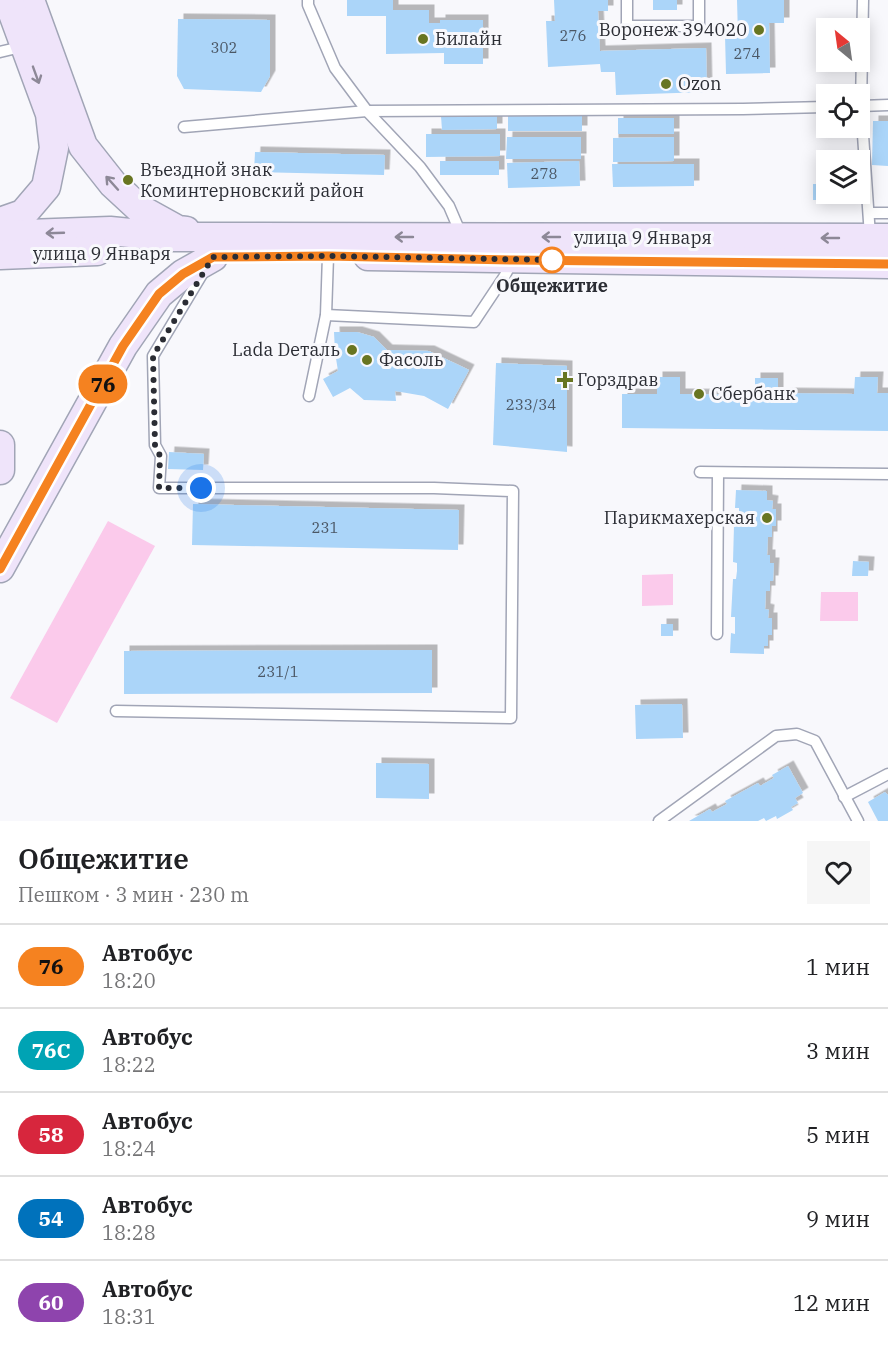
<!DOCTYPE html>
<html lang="ru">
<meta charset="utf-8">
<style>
:root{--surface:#fff;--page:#f6f6f6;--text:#202124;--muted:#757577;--line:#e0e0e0}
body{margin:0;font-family:"IBM Plex Serif",serif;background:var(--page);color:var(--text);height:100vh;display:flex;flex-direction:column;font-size:22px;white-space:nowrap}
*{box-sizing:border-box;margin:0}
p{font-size:20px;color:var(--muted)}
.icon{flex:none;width:33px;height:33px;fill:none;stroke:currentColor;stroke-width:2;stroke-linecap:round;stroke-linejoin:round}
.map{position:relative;height:821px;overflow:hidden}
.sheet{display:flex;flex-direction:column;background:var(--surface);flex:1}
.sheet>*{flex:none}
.badge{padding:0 12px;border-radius:20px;font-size:21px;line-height:39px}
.needle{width:39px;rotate:331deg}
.tools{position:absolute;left:816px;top:18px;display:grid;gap:12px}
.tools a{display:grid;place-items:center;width:54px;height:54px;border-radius:0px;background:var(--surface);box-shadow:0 3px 15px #0003;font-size:30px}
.you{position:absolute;width:30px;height:30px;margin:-15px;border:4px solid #fff;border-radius:50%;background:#1a73e8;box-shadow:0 0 0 9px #1a73e833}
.map>.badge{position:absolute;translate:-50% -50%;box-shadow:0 0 0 3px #fff}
.round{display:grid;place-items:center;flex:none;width:63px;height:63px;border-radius:0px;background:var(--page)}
.head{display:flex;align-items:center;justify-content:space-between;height:102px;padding:0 18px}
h1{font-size:28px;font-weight:600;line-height:45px}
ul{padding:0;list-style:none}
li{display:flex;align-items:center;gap:18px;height:84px;padding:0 18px;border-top:2px solid var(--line)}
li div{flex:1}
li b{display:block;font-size:22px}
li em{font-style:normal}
li .badge{min-width:66px;font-weight:700;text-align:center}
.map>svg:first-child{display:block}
.green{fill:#fbcaeb}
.building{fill:#abd5f9;filter:url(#shadow)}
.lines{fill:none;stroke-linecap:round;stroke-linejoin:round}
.lane-casing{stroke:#a1a5b6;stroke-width:13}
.secondary-casing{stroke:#a1a5b6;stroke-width:31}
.lane{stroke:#fff;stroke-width:10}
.secondary{stroke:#efe4fa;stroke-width:28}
.oneway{stroke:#8d8897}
.line-casing{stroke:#fff;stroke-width:14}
.line{stroke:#f58220;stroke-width:9}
.walk{stroke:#2b2d34;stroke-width:6;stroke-dasharray:0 10.8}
.poi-dot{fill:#687521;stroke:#f8f8fc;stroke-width:2}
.stop-dot{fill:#fff;stroke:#f58220;stroke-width:3}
.labels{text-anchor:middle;stroke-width:6;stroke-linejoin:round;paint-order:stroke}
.number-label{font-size:15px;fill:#4b5765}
.poi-label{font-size:18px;fill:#2b2d34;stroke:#f8f8fc;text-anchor:start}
.street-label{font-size:18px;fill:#2b2d34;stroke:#f8f8fc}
.stop-label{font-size:18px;font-weight:bold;fill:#2b2d34;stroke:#f8f8fc}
</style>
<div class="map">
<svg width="888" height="821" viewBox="0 0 888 821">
<defs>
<filter id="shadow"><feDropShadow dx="5.5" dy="-5.5" stdDeviation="0" flood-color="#0004"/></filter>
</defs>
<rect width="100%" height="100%" fill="#f8f8fc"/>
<g class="green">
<path d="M 108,521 L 155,546 L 57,723 L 10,698 Z"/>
<path d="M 673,574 L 673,605 L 642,606 L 642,575 Z"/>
<path d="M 821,592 L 858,592 L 858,621 L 820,621 Z"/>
</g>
<g class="building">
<path d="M 347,0 L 393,0 L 393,10 L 429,10 L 429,23 L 440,23 L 440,20 L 483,20 L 483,64 L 444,64 L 444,53 L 386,54 L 386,16 L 347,16 Z"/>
<path d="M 554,0 L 608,0 L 608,11 L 598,11 L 600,51 L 706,48 L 707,92 L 616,95 L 615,72 L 601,72 L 600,64 L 548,67 L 546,21 L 555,21 Z"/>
<rect x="653" y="0" width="24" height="10"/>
<path d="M 737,0 L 784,0 L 784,23 L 769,23 L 770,73 L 726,74 L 725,35 L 738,35 Z"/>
<path d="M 178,19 L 270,20 L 270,76 L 261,92 L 184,89 L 177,76 Z"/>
<path d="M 497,115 L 497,129 L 442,130 L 441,116 Z"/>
<rect x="508" y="115" width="74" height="16"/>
<rect x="618" y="118" width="56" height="16"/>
<path d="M 873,121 L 888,121 L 888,166 L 872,165 Z"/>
<path d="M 426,134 L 500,134 L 500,156 L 426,157 Z"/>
<path d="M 507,137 L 581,137 L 581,159 L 506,159 Z"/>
<path d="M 674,137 L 674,161 L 613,162 L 613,138 Z"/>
<path d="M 255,152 L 385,155 L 384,175 L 254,172 Z"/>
<rect x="440" y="161" width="59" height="14"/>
<path d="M 579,161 L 580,186 L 508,188 L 507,163 Z"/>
<path d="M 612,164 L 694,164 L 694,186 L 613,187 Z"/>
<path d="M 813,184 L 826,184 L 826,194 L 852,194 L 852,200 L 813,200 Z"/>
<path d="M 334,332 L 357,332 L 374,337 L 387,350 L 429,351 L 469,370 L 448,409 L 424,396 L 395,391 L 396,401 L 364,400 L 350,388 L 333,397 L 323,379 L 338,371 L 335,352 Z"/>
<path d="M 496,363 L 567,366 L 567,452 L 493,445 Z"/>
<path d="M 657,377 L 680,377 L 680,394 L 755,395 L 755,378 L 778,378 L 778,393 L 854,394 L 855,377 L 878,377 L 877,393 L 888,393 L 888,431 L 622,428 L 622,394 L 657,394 Z"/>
<path d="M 169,452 L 204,454 L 203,470 L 168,469 Z"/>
<path d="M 736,490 L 767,491 L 767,500 L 773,501 L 772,509 L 776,509 L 776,526 L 772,526 L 772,537 L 768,537 L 767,555 L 770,555 L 770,563 L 774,563 L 773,581 L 770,581 L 770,591 L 766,591 L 765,609 L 769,610 L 768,618 L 772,618 L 772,635 L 768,635 L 768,646 L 764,646 L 764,654 L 730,653 L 731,633 L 735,634 L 735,617 L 731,617 L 733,579 L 736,579 L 737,571 L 737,563 L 733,562 L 734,525 L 739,525 L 739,508 L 735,508 Z"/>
<path d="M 193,504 L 459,510 L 458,550 L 192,545 Z"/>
<path d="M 853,561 L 869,562 L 868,576 L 852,576 Z"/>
<rect x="661" y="624" width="12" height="12"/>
<path d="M 432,650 L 432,693 L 124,694 L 124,651 Z"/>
<path d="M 682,704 L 683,738 L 636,739 L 635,705 Z"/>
<path d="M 376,763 L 429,764 L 429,799 L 376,798 Z"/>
<path d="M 788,766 L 803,793 L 795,798 L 798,803 L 791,807 L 793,810 L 777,819 L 776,816 L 766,821 L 764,818 L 758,821 L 689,821 L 710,809 L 712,812 L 727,804 L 725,801 L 758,783 L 760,786 L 774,778 L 772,775 Z"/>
<path d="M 885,792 L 888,795 L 888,821 L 878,821 L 868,802 Z"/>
</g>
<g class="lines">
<g class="lane-casing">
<g id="lane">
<path d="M 308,0 L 308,5 L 335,68 L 367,111 L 420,167 L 449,206 L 461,234"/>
<path d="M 627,0 L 627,26 L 699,26 L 699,0"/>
<path d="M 863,0 L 861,106 L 870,236"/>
<path d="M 0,52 L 25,46"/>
<path d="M 860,106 L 888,105"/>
<path d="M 184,127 L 367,111 L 743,109 L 826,107"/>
<path d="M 869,213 L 888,213"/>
<path d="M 326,315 L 474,322 L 504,277 L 513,260"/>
<path d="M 309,396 L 326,315 L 328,256"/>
<path d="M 700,472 L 888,474"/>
<path d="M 717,634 L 718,473"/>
<path d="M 116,711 L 511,718 L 513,491 L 434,488 L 159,488 L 161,456 L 155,445 L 153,356 L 204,271"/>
<path d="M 844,797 L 888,774"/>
<path d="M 659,821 L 776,736 L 797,734 L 815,741 L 858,821"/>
</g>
</g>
<g class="secondary-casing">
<g id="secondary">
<path d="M 30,0 L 83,146 L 113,184 L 140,209 L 178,230 L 186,231"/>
<path d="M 0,222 L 23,214 L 46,187 L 54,148 L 50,114 L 8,0"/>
<path d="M 0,235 L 110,231 L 171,237 L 888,238"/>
<path d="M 0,255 L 97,251"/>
<path d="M 368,256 L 888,264"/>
<path d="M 0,445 L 0,470"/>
<path d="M 0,568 L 123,346 L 159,294 L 183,274 L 213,257"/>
</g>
</g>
<use href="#lane" class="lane"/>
<use href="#secondary" class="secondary"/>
</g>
<defs><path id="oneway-shaft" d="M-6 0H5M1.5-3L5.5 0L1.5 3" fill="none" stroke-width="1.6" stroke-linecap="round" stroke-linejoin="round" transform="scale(1.5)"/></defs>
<g class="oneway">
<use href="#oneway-shaft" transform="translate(36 75) rotate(70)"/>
<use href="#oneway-shaft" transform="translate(112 183) rotate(-132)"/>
<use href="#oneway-shaft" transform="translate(55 233) rotate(178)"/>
<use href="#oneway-shaft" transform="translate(404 237) rotate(-180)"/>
<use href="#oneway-shaft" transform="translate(551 237) rotate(-180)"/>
<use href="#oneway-shaft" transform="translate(830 238) rotate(-180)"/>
</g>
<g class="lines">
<g class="line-casing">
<path id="line" d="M 0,569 L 123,346 L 159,294 L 183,274 L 213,257 L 328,256 L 513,260 L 888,264"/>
</g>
<use href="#line" class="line"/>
<path class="walk" d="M 201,488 L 159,488 L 160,456 L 155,445 L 153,356 L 213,257 L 328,256 L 552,260"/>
</g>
<g class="poi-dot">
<circle cx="759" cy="30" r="6"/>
<circle cx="423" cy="39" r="6"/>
<circle cx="666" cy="84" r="6"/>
<circle cx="128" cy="180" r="6"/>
<circle cx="352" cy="350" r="6"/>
<circle cx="367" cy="360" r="6"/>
<path d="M562 371h6v6h6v6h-6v6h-6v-6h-6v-6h6z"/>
<circle cx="699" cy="394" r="6"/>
<circle cx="767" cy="518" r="6"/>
</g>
<circle class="stop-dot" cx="552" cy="260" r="12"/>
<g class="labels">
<g class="number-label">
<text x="573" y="41">276</text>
<text x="224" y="53">302</text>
<text x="747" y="59">274</text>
<text x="544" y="179">278</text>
<text x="531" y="410">233/34</text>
<text x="325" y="533">231</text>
<text x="278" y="677">231/1</text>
</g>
<g class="poi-label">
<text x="747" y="36" text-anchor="end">Воронеж 394020</text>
<text x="435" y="45">Билайн</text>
<text x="678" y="90">Ozon</text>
<text x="140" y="176">Въездной знак<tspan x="140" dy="21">Коминтерновский район</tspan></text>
<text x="340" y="356" text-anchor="end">Lada Dеталь</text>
<text x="379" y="366">Фасоль</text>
<text x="577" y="386">Горздрав</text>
<text x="711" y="400">Сбербанк</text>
<text x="755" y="524" text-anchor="end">Парикмахерская</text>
</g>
<g class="street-label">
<text x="643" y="244">улица 9 Января</text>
<text x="102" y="260">улица 9 Января</text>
</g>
<g class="stop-label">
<text x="552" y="292">Общежитие</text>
</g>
</g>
</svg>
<div class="tools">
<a><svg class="needle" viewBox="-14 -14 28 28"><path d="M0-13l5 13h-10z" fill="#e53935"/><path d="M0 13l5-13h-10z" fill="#757577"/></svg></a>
<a><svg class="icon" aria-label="locate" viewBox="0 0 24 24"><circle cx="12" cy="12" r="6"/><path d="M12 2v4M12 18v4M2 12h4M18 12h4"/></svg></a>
<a><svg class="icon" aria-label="layers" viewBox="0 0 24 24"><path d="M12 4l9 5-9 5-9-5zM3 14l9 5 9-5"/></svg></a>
</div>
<div class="you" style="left:201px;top:488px"></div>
<b class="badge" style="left:103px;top:384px;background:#f58220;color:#111">76</b>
</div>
<section class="sheet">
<div class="head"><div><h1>Общежитие</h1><p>Пешком · 3 мин · 230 m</p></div><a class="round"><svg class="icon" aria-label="heart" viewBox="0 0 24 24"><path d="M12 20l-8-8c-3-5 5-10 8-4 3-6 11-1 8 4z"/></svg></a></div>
<ul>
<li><span class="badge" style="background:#f58220;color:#111">76</span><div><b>Автобус</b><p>18:20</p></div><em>1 мин</em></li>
<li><span class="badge" style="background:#00a3b4;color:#fff">76С</span><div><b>Автобус</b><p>18:22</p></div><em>3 мин</em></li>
<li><span class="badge" style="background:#d7263d;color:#fff">58</span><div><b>Автобус</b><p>18:24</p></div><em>5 мин</em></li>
<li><span class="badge" style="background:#0072bc;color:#fff">54</span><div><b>Автобус</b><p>18:28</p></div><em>9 мин</em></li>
<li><span class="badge" style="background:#8e44ad;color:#fff">60</span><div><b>Автобус</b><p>18:31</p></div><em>12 мин</em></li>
</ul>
</section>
